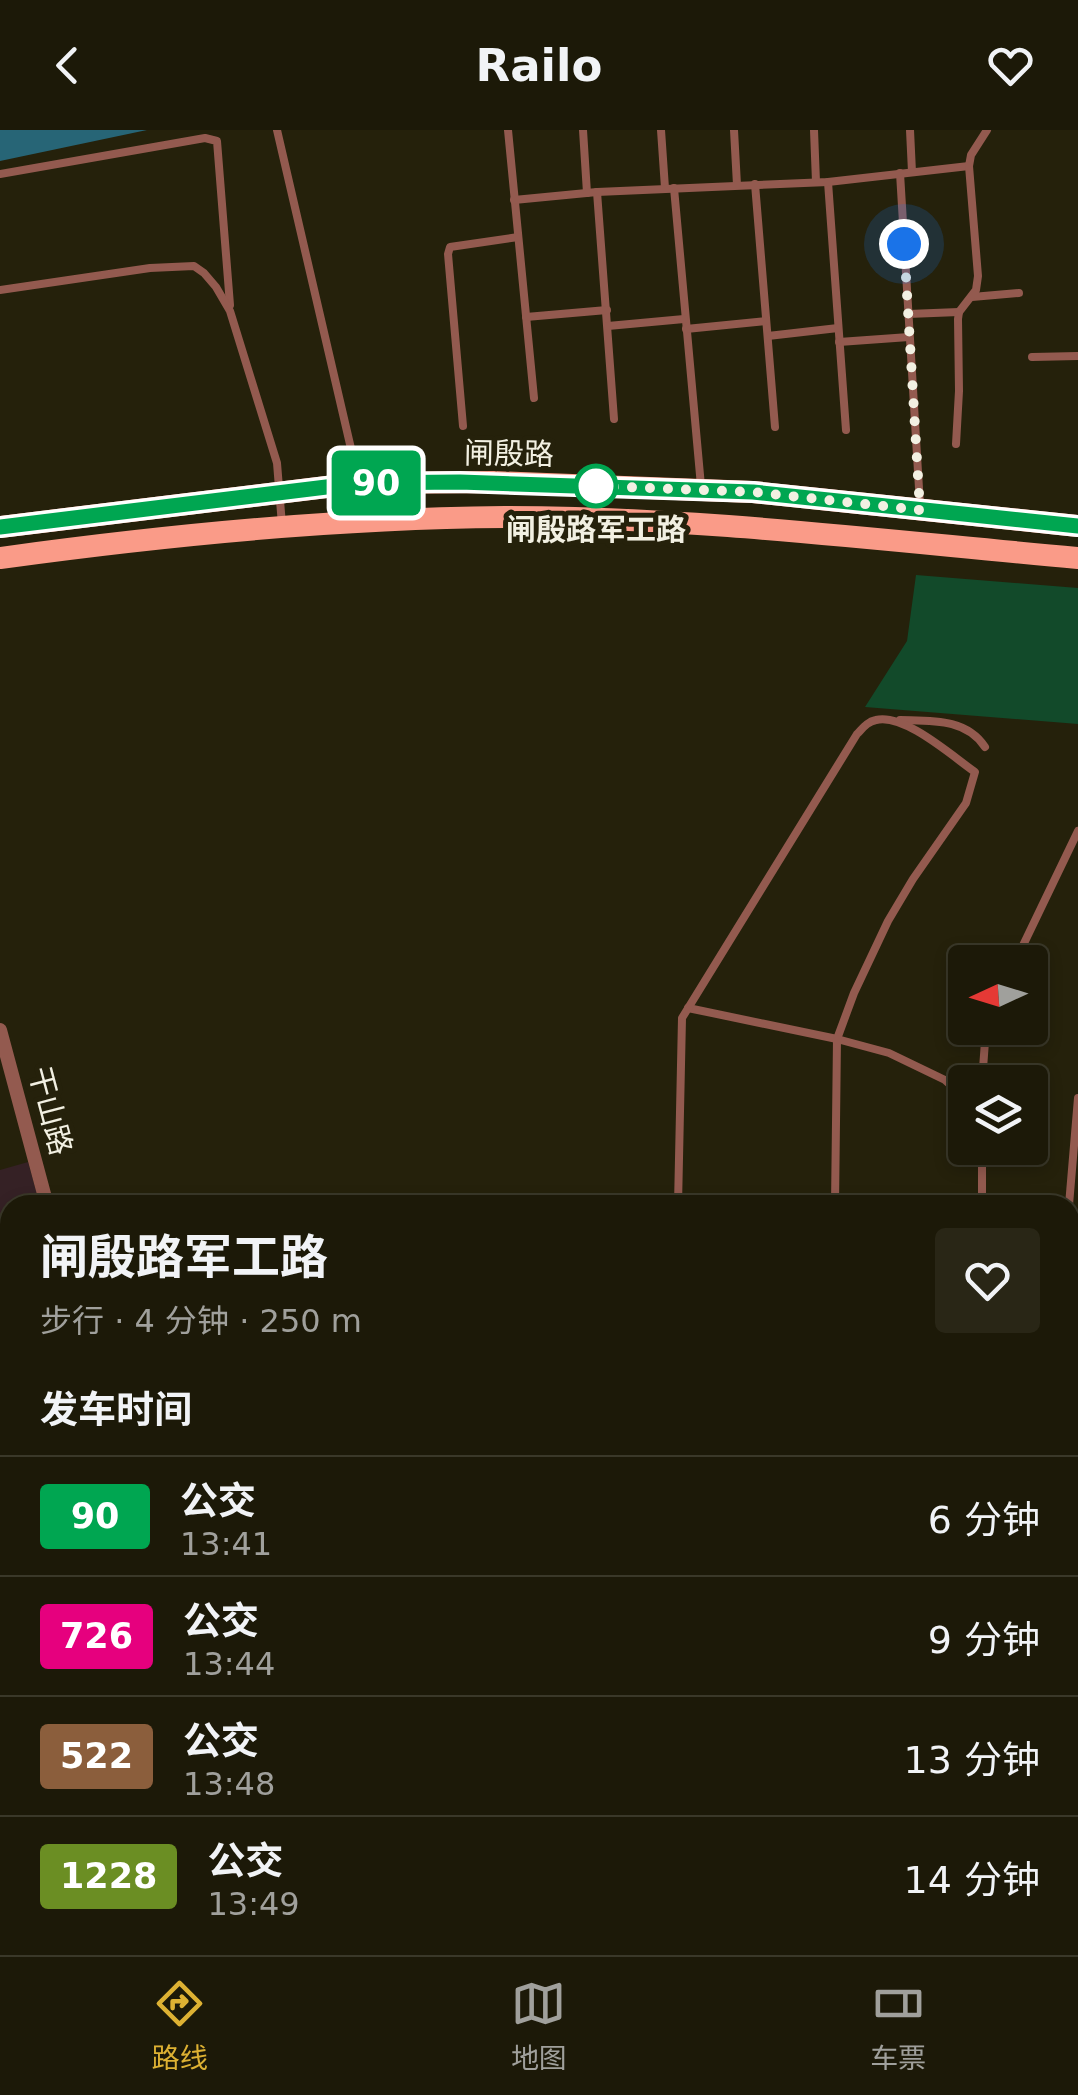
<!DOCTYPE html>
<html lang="zh">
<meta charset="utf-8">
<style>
:root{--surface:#1c1908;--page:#292616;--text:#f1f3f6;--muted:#a0a09c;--line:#3a3829;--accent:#ddb133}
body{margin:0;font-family:"DejaVu Sans","Noto Sans SC",sans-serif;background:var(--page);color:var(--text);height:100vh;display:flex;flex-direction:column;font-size:38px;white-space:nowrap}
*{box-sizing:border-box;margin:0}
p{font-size:32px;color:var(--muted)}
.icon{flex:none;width:55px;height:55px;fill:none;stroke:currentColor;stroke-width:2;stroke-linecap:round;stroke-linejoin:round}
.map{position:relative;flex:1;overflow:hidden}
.details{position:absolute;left:0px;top:1065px;width:1080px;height:760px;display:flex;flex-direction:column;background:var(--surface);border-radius:30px 30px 0 0;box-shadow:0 5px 15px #0003,0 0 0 2px var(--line)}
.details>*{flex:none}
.badge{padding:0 20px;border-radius:8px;font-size:35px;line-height:65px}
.needle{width:65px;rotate:266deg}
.buttons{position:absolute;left:948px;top:815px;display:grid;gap:20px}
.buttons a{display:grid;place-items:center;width:100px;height:100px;border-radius:10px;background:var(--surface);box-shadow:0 5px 15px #0003,0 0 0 2px var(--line);font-size:50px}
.you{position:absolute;width:50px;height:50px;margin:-25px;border:8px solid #fff;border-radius:50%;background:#1a73e8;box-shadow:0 0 0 15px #1a73e833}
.map>.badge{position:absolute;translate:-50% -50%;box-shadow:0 0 0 5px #fff}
h2{padding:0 40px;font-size:38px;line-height:90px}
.round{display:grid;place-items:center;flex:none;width:105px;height:105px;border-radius:10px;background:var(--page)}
.headline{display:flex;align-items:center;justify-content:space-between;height:170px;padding:0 40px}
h1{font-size:48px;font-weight:700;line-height:75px}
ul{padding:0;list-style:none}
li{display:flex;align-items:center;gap:30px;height:120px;padding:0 40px;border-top:2px solid var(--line)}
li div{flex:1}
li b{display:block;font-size:38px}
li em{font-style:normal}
li .badge{min-width:110px;font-weight:700;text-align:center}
header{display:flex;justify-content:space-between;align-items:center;height:130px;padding:0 40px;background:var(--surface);font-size:45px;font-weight:700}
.dock{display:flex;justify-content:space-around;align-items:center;height:140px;border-top:2px solid var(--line);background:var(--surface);font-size:28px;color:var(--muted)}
.dock a{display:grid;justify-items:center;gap:5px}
.dock .selected{color:var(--accent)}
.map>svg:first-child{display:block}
.education{fill:#352125}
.green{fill:#124a2a}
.water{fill:#276576}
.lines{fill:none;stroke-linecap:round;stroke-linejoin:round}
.path{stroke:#686551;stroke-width:2.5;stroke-dasharray:8 8;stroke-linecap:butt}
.service{stroke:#935a4f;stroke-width:8}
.minor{stroke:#935a4f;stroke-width:14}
.primary{stroke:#fa9b88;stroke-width:22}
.line-casing{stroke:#fff;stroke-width:22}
.line{stroke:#00a651;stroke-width:15}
.walk{stroke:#f2f0e2;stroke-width:10;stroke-dasharray:0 18}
.stop-dot{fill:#fff;stroke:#00a651;stroke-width:5}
.labels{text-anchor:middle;stroke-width:10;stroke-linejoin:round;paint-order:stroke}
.street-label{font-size:30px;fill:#f2f0e2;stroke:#25210b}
.stop-label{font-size:30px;font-weight:bold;fill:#f2f0e2;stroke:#25210b}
</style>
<header><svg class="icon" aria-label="back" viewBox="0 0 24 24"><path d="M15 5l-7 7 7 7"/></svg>Railo<svg class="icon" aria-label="heart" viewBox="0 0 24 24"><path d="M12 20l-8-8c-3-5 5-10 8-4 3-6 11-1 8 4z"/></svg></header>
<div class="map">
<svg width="1078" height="1825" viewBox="0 0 1078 1825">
<rect width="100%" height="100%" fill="#25210b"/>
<path class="education" d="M 28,1032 L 40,1075 L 10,1075 L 10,1295 L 0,1298 L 0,1040 Z"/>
<g class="green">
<path d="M 916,445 L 1078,458 L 1078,594 L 865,577 L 907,511 Z"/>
<path d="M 0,1612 L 10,1621 L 10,1815 L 756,1815 L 785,1825 L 0,1825 Z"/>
<path d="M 1070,1702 L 1078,1707 L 1078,1825 L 975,1825 L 957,1815 L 1070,1815 Z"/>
</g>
<g class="water">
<path d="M 0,0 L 147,0 L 0,31 Z"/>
<path d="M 0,1400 L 10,1418 L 10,1526 L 0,1513 Z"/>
<path d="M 756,1815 L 957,1815 L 975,1825 L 785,1825 Z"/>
</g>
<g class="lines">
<g class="path">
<path d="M 1070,1153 L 1078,1153"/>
<path d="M 0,1469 L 10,1482"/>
<path d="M 971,1815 L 984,1825"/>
<path d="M 1044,1825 L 1046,1815"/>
</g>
<g class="service">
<path d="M 277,0 L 359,353 L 363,387"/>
<path d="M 508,0 L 534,268"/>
<path d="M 583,0 L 587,63"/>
<path d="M 661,0 L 665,58"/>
<path d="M 734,0 L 737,55"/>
<path d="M 814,0 L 816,52"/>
<path d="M 910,0 L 912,42"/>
<path d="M 900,43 L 920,375"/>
<path d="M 0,44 L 205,8 L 217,11 L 230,175"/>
<path d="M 828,52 L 846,300"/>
<path d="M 755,54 L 775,297"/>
<path d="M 674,58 L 701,356"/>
<path d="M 597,62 L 614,289"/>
<path d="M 514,70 L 597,62 L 828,52 L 969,36"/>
<path d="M 0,160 L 150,138 L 194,136 L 204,143 L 216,157 L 230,181 L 277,333 L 282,395"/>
<path d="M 972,167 L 1019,163"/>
<path d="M 908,184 L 959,182"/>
<path d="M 526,187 L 607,180"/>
<path d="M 608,196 L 684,189"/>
<path d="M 686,199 L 766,191"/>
<path d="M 768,206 L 838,198"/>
<path d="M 839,212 L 909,207"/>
<path d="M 1032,227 L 1078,226"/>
<path d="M 463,296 L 448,124 L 450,117 L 518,107"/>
<path d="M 956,314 L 959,261 L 958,189 L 959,182 L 976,160 L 978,146 L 969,36 L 971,25 L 987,0"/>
<path d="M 900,590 C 931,591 966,588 985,617"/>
<path d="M 1015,832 L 1078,701"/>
<path d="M 688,878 L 837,909 L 889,923 L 945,950 L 965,968"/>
<path d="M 982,952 L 986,898"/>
<path d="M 678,1075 L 682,888 L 857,604 C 863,598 867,592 876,590 C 904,583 952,626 975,642 L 966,673 L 913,749 L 888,791 L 854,863 L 837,909 L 835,1075"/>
<path d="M 982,1075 L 982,1018"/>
<path d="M 1069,1075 L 1078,968"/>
<path d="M 1070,1202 L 1078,1314"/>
<path d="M 1070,1408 L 1078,1411"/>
<path d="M 1070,1509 L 1078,1512"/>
<path d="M 0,1531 L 10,1540"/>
<path d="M 1070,1549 L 1078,1545"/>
<path d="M 1070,1616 L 1078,1621"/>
<path d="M 1070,1638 L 1078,1627"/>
</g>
<g class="minor">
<path d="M 0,900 L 47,1075"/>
<path d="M 1070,1663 L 1078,1668"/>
</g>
<g class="primary">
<path d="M 0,397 L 359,353 L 493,352 L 753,362 L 1078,396"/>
<path d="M 0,428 C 167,405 336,388 505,387 C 696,387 888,411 1078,428"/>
</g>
</g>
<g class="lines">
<g class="line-casing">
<path id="line" d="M 0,397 L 359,353 L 460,352 L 753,362 L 1078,396"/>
</g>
<use href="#line" class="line"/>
<path class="walk" d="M 596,356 L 753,362 L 920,380 L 904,114"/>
</g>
<circle class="stop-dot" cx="596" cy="356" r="20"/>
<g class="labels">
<g class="street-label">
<text transform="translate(509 324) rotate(1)" y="10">闸殷路</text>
<text transform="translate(50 981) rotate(75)" y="10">干山路</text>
</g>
<g class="stop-label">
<text x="596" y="410">闸殷路军工路</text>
</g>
</g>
</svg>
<div class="buttons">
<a><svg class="needle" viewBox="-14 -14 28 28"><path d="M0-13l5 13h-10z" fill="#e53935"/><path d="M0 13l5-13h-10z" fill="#a0a09c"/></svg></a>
<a><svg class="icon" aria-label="layers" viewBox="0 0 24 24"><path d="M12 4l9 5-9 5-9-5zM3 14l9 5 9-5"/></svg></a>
</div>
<div class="you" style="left:904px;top:114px"></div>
<b class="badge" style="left:376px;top:353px;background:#00a651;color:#fff">90</b>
<section class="details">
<div class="headline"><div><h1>闸殷路军工路</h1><p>步行 · 4 分钟 · 250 m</p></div><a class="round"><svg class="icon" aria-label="heart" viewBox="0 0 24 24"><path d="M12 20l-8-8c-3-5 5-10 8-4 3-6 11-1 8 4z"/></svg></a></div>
<h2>发车时间</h2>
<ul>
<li><span class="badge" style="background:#00a651;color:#fff">90</span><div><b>公交</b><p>13:41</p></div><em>6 分钟</em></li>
<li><span class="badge" style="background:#e6007e;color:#fff">726</span><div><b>公交</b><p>13:44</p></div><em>9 分钟</em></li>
<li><span class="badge" style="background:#8b5e3c;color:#fff">522</span><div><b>公交</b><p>13:48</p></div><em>13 分钟</em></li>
<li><span class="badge" style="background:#6b8e23;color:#fff">1228</span><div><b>公交</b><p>13:49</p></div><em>14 分钟</em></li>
</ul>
</section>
</div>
<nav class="dock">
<a class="selected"><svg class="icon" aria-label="directions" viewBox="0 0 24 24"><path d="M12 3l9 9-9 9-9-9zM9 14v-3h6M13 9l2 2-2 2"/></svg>路线</a>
<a><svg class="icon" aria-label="map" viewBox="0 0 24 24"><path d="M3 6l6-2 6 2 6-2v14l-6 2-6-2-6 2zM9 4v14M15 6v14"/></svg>地图</a>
<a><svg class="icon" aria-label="tickets" viewBox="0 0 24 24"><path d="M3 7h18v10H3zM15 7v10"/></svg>车票</a>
</nav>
